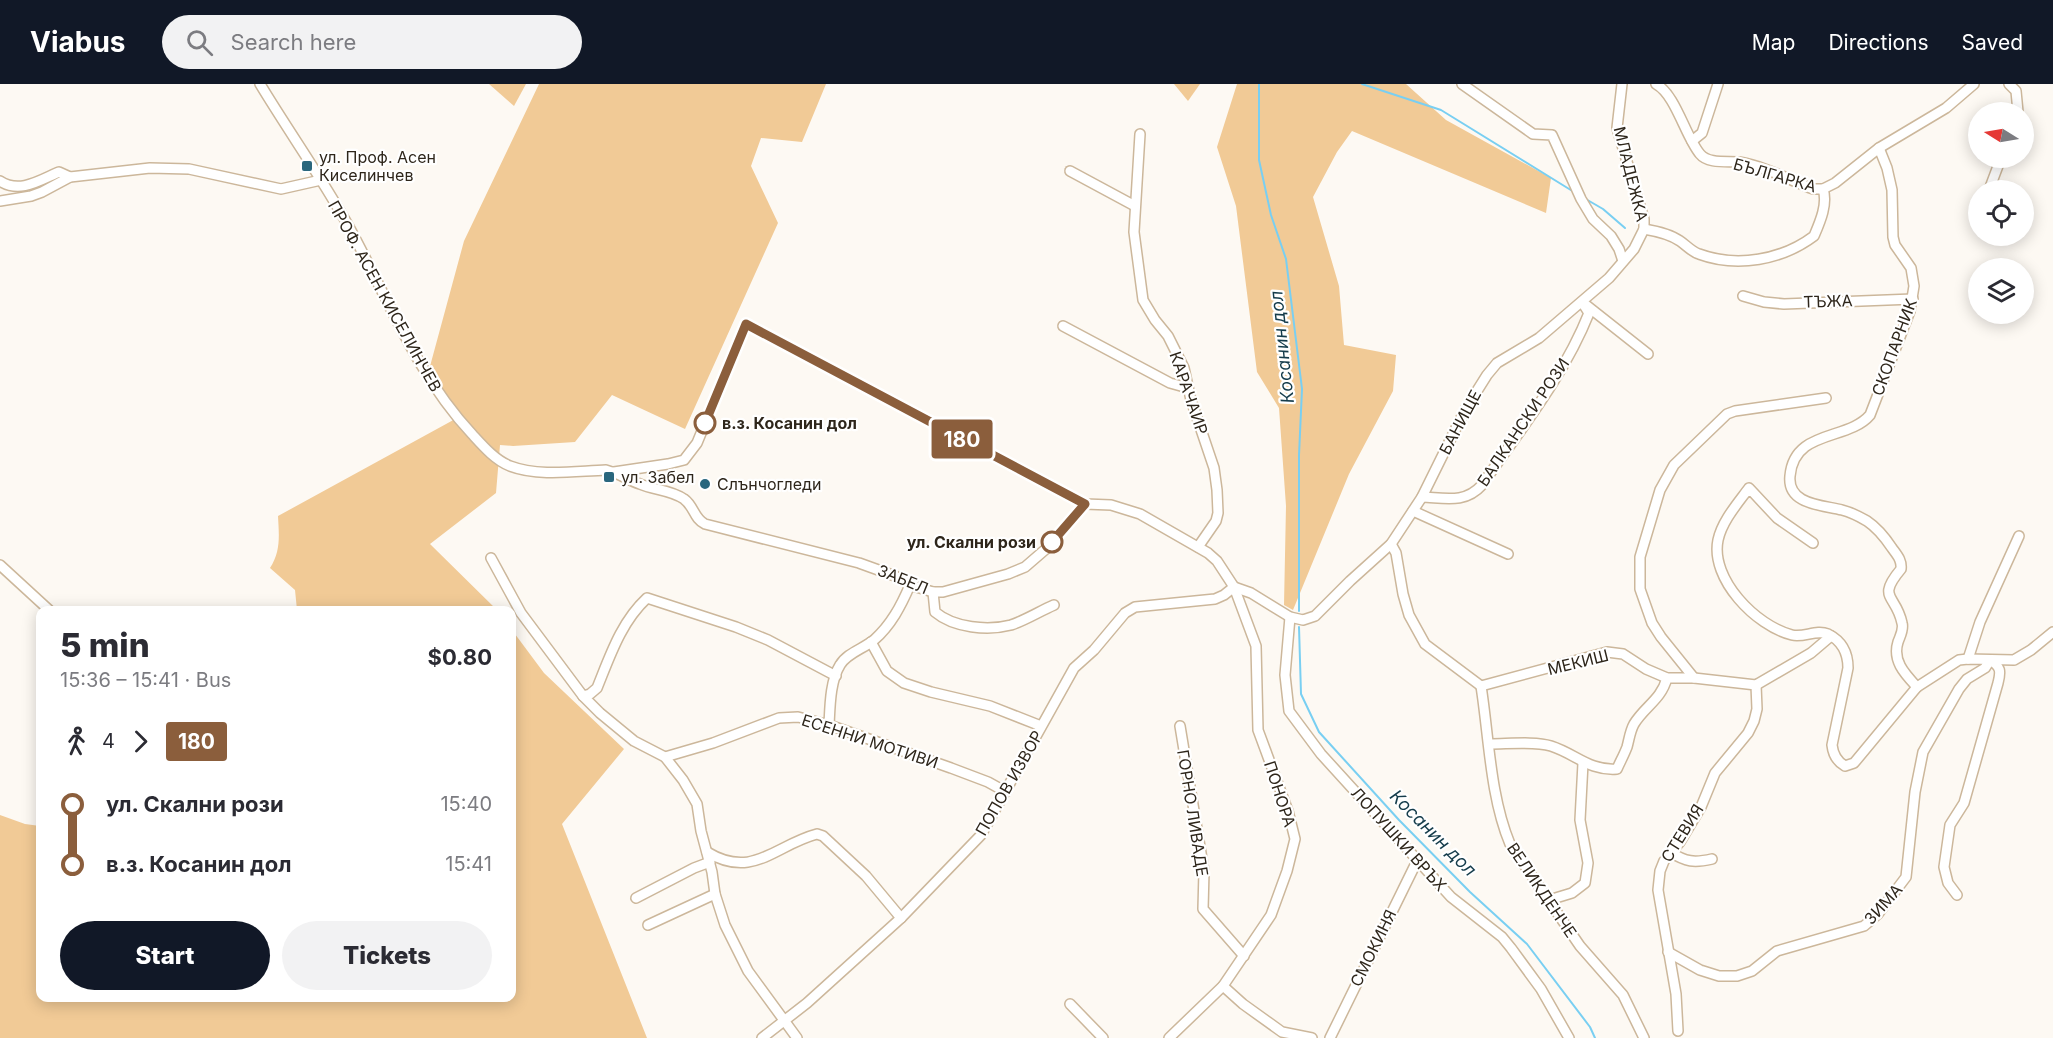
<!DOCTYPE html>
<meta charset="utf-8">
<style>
:root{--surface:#fff;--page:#f2f2f3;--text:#2b2b33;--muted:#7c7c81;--accent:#111827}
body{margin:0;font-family:Inter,sans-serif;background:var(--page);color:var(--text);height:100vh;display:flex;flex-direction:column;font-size:22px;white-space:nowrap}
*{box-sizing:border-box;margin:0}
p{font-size:20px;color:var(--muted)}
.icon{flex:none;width:33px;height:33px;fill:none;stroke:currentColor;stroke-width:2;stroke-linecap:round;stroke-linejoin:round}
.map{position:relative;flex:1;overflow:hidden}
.details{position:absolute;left:36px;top:522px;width:480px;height:396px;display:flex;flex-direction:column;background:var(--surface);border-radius:12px;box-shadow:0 3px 15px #0003}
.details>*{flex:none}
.badge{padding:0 12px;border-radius:4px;font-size:21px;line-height:39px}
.needle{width:39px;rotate:281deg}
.tools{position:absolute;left:1968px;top:18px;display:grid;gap:12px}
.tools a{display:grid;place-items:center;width:66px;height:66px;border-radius:50%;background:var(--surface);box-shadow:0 3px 15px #0003;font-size:30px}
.map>.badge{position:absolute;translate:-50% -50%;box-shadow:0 0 0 3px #fff}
.legs{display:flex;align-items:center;gap:9px;height:66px;padding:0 24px;font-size:20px}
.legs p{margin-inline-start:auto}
.head{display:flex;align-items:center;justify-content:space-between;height:102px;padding:0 24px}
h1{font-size:33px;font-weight:800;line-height:45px}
.cta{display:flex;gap:12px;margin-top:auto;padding:12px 24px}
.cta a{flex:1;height:69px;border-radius:36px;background:var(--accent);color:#fff;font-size:24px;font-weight:800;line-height:69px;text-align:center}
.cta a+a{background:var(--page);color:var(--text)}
ul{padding:0 24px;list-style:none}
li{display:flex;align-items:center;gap:21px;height:60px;font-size:22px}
li i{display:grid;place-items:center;width:9px;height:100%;margin:0 8px;background:currentColor}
li i::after{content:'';width:15px;height:15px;margin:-8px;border:4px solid;border-radius:50%;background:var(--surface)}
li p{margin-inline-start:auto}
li:first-child i{background:linear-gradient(#0000 50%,currentColor 0)}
li:last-child i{background:linear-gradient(currentColor 50%,#0000 0)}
header{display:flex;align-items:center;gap:36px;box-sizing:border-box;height:84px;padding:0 30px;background:var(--accent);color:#fff}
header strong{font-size:28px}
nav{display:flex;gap:33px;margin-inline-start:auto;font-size:21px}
.search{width:420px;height:54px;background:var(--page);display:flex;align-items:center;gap:15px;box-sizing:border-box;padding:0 21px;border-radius:33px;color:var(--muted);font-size:22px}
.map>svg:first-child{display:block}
.green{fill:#f1ca96}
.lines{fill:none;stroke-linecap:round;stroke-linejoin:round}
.stream{stroke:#79cff2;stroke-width:2}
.street-casing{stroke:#ccb79b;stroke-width:12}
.street{stroke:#fff;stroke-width:9}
.line-1-casing{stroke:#fff;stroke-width:14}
.line-1{stroke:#8b5e3c;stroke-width:9}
.poi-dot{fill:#2a677e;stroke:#fff;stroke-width:2}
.stop-1-dot{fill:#fff;stroke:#8b5e3c;stroke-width:3}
.labels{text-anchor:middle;stroke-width:4.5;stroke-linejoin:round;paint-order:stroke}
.poi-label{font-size:16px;fill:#2e261b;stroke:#fff;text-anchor:start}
.street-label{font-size:16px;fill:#2e261b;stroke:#fff}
.stop-label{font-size:16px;font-weight:bold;fill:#2e261b;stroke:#fff;text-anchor:start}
.water-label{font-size:18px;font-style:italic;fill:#153c4b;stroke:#fff}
</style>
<header>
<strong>Viabus</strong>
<div class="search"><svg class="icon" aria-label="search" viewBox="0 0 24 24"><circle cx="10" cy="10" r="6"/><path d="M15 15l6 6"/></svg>Search here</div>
<nav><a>Map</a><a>Directions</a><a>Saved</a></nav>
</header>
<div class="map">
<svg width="2053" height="954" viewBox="0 0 2053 954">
<rect width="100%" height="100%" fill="#fdf9f3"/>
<g class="green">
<path d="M 489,0 L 526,0 L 514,22 Z"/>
<path d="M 539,0 L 826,0 L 802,58 L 761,54 L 751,82 L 778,139 L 685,345 L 612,311 L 575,358 L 513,362 L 500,361 L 496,409 L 430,460 L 497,526 L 297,526 L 295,506 L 270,484 C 281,467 279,451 278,432 L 457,334 L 466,339 L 429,286 L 464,157 Z"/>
<path d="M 1174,0 L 1200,0 L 1188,17 Z"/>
<path d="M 1237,0 L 1406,0 L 1446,36 L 1551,94 L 1546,129 L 1352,47 L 1337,68 L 1313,113 L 1339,202 L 1344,261 L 1396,271 L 1393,307 L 1349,390 L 1293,526 L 1284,521 L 1286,422 L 1279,324 L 1257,288 L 1236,122 L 1217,63 Z"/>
<path d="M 512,546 L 544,589 L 624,665 L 562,740 L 647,954 L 0,954 L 0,731 L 25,740 L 40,742 L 40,914 L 512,914 Z"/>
</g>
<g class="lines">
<g class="stream">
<path d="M 1259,0 L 1259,76 L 1271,131 L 1286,175 L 1302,305 L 1299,371 L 1299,527"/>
<path d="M 1362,0 L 1441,26 L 1574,108"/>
<path d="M 1584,114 L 1603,125 L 1625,144"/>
<path d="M 1299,543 L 1301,610 L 1319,648 L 1399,736 L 1470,808 L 1527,860 L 1590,943 L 1595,954"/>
</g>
<g class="street-casing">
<g id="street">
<path d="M 260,0 C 289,48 322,94 349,143 C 388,214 416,290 472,350 C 483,362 495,376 510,382 C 539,393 576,387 606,386 C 618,389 628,396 640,400 C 654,406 672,406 684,415 C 694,422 694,435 705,440 L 859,479 L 895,492 L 910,501 L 933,508 L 943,508 L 1008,490 L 1025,483 L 1047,464 L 1085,420"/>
<path d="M 1462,0 L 1533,50 L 1552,51 L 1581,115 L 1593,135 L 1611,152 L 1619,165 L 1623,177"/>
<path d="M 1656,0 C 1676,11 1685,52 1700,70 C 1708,80 1727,77 1739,78 C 1764,82 1790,96 1813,105 L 1823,105 L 1835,99 L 1879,64 L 1946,24 L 1974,0"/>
<path d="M 2009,0 L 2016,7 L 2018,28"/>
<path d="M 1140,50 L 1134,148 L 1143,216 L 1155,236 L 1168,252 L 1184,284 L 1191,316 L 1214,384 L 1217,406 L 1218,429 L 1216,437 L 1198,463"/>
<path d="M 1692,57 L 1702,49 L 1718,0"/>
<path d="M 1879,64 L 1887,84 L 1892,106 L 1893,153 L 1895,161 L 1911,184 L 1914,202 L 1910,227 L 1870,331 C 1848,357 1794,345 1790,392 C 1787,421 1823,421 1842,426 C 1850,428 1860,433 1867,437 C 1876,443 1886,455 1892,464 C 1897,471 1902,476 1901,485 C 1876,515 1896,510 1902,539 C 1904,546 1900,552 1898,558 C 1892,577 1905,590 1917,603"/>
<path d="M 1070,87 L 1135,122"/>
<path d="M 0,97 C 20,110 40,96 59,88 L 70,93"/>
<path d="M 1989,106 L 2001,74"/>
<path d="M 0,117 L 31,112 L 42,108 L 70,93 L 150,84 L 189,85 L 281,105 L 321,96"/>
<path d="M 1644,145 C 1656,147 1670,150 1680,157 C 1686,161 1692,168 1699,170 C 1737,184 1782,176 1814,152 C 1820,138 1828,120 1823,105"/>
<path d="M 1743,212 L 1764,218 L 1784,220 L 1913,215"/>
<path d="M 1586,221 L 1648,270"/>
<path d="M 1063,242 L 1170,299 L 1188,304"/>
<path d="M 614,388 L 668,380 L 684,376 L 697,359 L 746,240 L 1085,420 L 1111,421 L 1140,430 L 1208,469 L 1217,477 L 1234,503 L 1256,562 L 1258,646 L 1288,727 L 1295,755 L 1287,787 L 1271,831 L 1223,902 L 1169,954"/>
<path d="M 1422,413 C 1445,414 1465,420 1482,401 C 1520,346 1564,292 1589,229 L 1582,218"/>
<path d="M 1413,427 L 1508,470"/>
<path d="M 1813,459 L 1777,434 L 1749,404 C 1738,419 1722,437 1718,456 C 1710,495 1756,542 1792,551 C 1804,554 1816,545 1828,550 C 1842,557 1848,569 1848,584 L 1832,661 C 1833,670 1836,677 1845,682 L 1854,679 L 1917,603 L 1959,576 L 1968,575 L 2014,576 L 2031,566 L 2053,548"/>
<path d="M 1391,460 L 1396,469 L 1403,510 L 1409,531 L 1425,560 L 1481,602"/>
<path d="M 491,474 L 521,529 L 583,612 L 600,629 L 634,657 L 665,673 L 683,696 L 697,720 L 701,747 L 712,788 L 715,810 L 725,841 L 748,887 L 797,954"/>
<path d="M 0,481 L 49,526"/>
<path d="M 1234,503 L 1251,509 L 1290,533 L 1303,536 L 1315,532 L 1350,497 L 1391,460 L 1422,413 L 1465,326 L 1487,291 L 1497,279 L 1539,254 L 1609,194 L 1634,165 L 1644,145 L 1644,135 L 1617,44 L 1622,0"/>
<path d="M 933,508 L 935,528 C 954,544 988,547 1011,541 C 1026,536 1040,527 1054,521"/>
<path d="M 1290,533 L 1285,591 L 1289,627 L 1321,670 L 1451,813 L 1502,853 L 1511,864 L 1541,905 L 1569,954"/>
<path d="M 871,558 L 887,587 L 904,599 L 931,608 L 990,622 L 1041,642"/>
<path d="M 1968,575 L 1980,538 L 2019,452"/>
<path d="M 1694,594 L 1661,553 L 1652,539 L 1640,505 L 1640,473 L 1660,406 L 1674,381 L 1727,330 L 1735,327 L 1826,314"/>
<path d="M 1481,602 C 1489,653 1490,712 1510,760 L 1580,862 L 1623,911 L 1644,954"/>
<path d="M 1481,602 L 1607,568 L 1623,570 L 1646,585 L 1667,594 L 1694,594 L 1756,601 L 1811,569 L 1831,552"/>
<path d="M 583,612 L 590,610 L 597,604 C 610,572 621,538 647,514 L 736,543 L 768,556 L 836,592"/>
<path d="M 829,641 C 830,623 830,597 840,581 C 847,569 863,565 874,556 C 891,541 901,522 910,501"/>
<path d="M 1180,642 L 1204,787 L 1203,825 L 1244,872"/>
<path d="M 1490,660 C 1508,660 1535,657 1551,662 C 1576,670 1589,687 1617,685 C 1620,678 1624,671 1627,663 C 1629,656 1630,647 1634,640 C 1645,622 1661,616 1667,594"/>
<path d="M 665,673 L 713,659 L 779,634 L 798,633 L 829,641 L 951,684 L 988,698 L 1006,708"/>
<path d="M 707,768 C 753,796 775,761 817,750 L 823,752 L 866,792 L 901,834"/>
<path d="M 1670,768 C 1686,778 1694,779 1712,775"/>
<path d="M 636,814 L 694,784 L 710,778"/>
<path d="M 1549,816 L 1572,809 L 1585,799 L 1588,779 L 1580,736 L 1583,679"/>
<path d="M 648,841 L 715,810"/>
<path d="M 1668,868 L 1700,886 L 1719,892 L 1737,892 L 1752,887 L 1777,867 L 1864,842 L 1878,830 L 1906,793 L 1915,708 L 1923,668 L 1959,605 L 1967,595 L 1985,584 L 1990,576 C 2001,583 2001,587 1998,599 L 1964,719 L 1950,741 L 1944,783 L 1948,799 L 1957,811"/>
<path d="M 1223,902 L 1243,920 L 1282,948 L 1312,954"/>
<path d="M 1070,920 L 1103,954"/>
<path d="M 1678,947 L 1676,910 L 1658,806 L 1660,787 L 1664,777 L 1680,758 L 1701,723 L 1715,689 L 1748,649 L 1754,637 L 1757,625 L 1756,601"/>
<path d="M 762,954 L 807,919 L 901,834 L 981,751 L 1074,584 L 1094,566 L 1125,529 L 1135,523 L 1215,515 L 1224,511 L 1234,503"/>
<path d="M 1330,954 L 1418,775"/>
</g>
</g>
<use href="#street" class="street"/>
</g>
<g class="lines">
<g class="line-1-casing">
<path id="line-1" d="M 705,339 L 746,240 L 1085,420 L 1052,458"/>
</g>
<use href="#line-1" class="line-1"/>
</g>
<g class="poi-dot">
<rect x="301" y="76" width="12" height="12" rx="3"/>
<rect x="603" y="387" width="12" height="12" rx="3"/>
<circle cx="705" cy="400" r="6"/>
</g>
<g class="stop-1-dot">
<circle cx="705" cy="339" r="10"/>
<circle cx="1052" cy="458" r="10"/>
</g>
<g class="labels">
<g class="poi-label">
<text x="319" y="79">ул. Проф. Асен<tspan x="319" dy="18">Киселинчев</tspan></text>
<text x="621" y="399">ул. Забел</text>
<text x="717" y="406">Слънчогледи</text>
</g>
<g class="street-label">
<text transform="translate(1631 90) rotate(76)" y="6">МЛАДЕЖКА</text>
<text transform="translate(1775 91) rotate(16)" y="6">БЪЛГАРКА</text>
<text transform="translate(385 212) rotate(61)" y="6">ПРОФ. АСЕН КИСЕЛИНЧЕВ</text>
<text transform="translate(1828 217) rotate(-2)" y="6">ТЪЖА</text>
<text transform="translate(1894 263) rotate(-70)" y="6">СКОПАРНИК</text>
<text transform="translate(1189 309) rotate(71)" y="6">КАРАЧАИР</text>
<text transform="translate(1460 338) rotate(-62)" y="6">БАНИЩЕ</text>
<text transform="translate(1523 338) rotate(-56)" y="6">БАЛКАНСКИ РОЗИ</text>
<text transform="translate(903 495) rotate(22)" y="6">ЗАБЕЛ</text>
<text transform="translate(1578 578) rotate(-14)" y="6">МЕКИШ</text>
<text transform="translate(870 657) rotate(18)" y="6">ЕСЕННИ МОТИВИ</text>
<text transform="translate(1009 699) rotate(-60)" y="6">ПОПОВ ИЗВОР</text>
<text transform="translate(1280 710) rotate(72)" y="6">ПОНОРА</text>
<text transform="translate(1193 729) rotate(81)" y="6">ГОРНО ЛИВАДЕ</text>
<text transform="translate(1682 749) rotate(-58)" y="6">СТЕВИЯ</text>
<text transform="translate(1399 755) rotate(48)" y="6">ЛОПУШКИ ВРЪХ</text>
<text transform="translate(1542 806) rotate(56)" y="6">ВЕЛИКДЕНЧЕ</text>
<text transform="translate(1883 820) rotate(-48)" y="6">ЗИМА</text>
<text transform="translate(1373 864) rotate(-64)" y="6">СМОКИНЯ</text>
</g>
<g class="stop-label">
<text x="722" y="345">в.з. Косанин дол</text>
<text x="1036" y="464" text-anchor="end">ул. Скални рози</text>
</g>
<g class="water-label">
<text transform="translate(1282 263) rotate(-96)" y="6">Косанин дол</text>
<text transform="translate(1433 749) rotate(45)" y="6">Косанин дол</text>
</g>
</g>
</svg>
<div class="tools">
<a><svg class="needle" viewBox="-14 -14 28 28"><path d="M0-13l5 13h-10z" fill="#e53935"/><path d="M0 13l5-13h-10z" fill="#7c7c81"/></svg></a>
<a><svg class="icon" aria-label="locate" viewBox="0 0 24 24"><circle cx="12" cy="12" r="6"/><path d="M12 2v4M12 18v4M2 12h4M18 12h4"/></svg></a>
<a><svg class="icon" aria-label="layers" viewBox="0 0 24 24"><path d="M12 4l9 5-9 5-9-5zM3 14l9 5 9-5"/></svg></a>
</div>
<b class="badge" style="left:962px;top:355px;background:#8b5e3c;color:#fff">180</b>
<section class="details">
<div class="head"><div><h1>5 min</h1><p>15:36 – 15:41 · Bus</p></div><b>$0.80</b></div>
<div class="legs"><svg class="icon" aria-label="walk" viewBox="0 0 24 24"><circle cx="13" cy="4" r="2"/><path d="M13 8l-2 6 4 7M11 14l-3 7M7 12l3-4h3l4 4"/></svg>4<svg class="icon" aria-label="forward" viewBox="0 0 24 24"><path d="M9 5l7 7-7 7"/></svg><b class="badge" style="background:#8b5e3c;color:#fff">180</b></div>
<ul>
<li><i style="color:#8b5e3c"></i><b>ул. Скални рози</b><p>15:40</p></li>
<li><i style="color:#8b5e3c"></i><b>в.з. Косанин дол</b><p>15:41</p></li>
</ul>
<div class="cta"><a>Start</a><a>Tickets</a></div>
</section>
</div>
